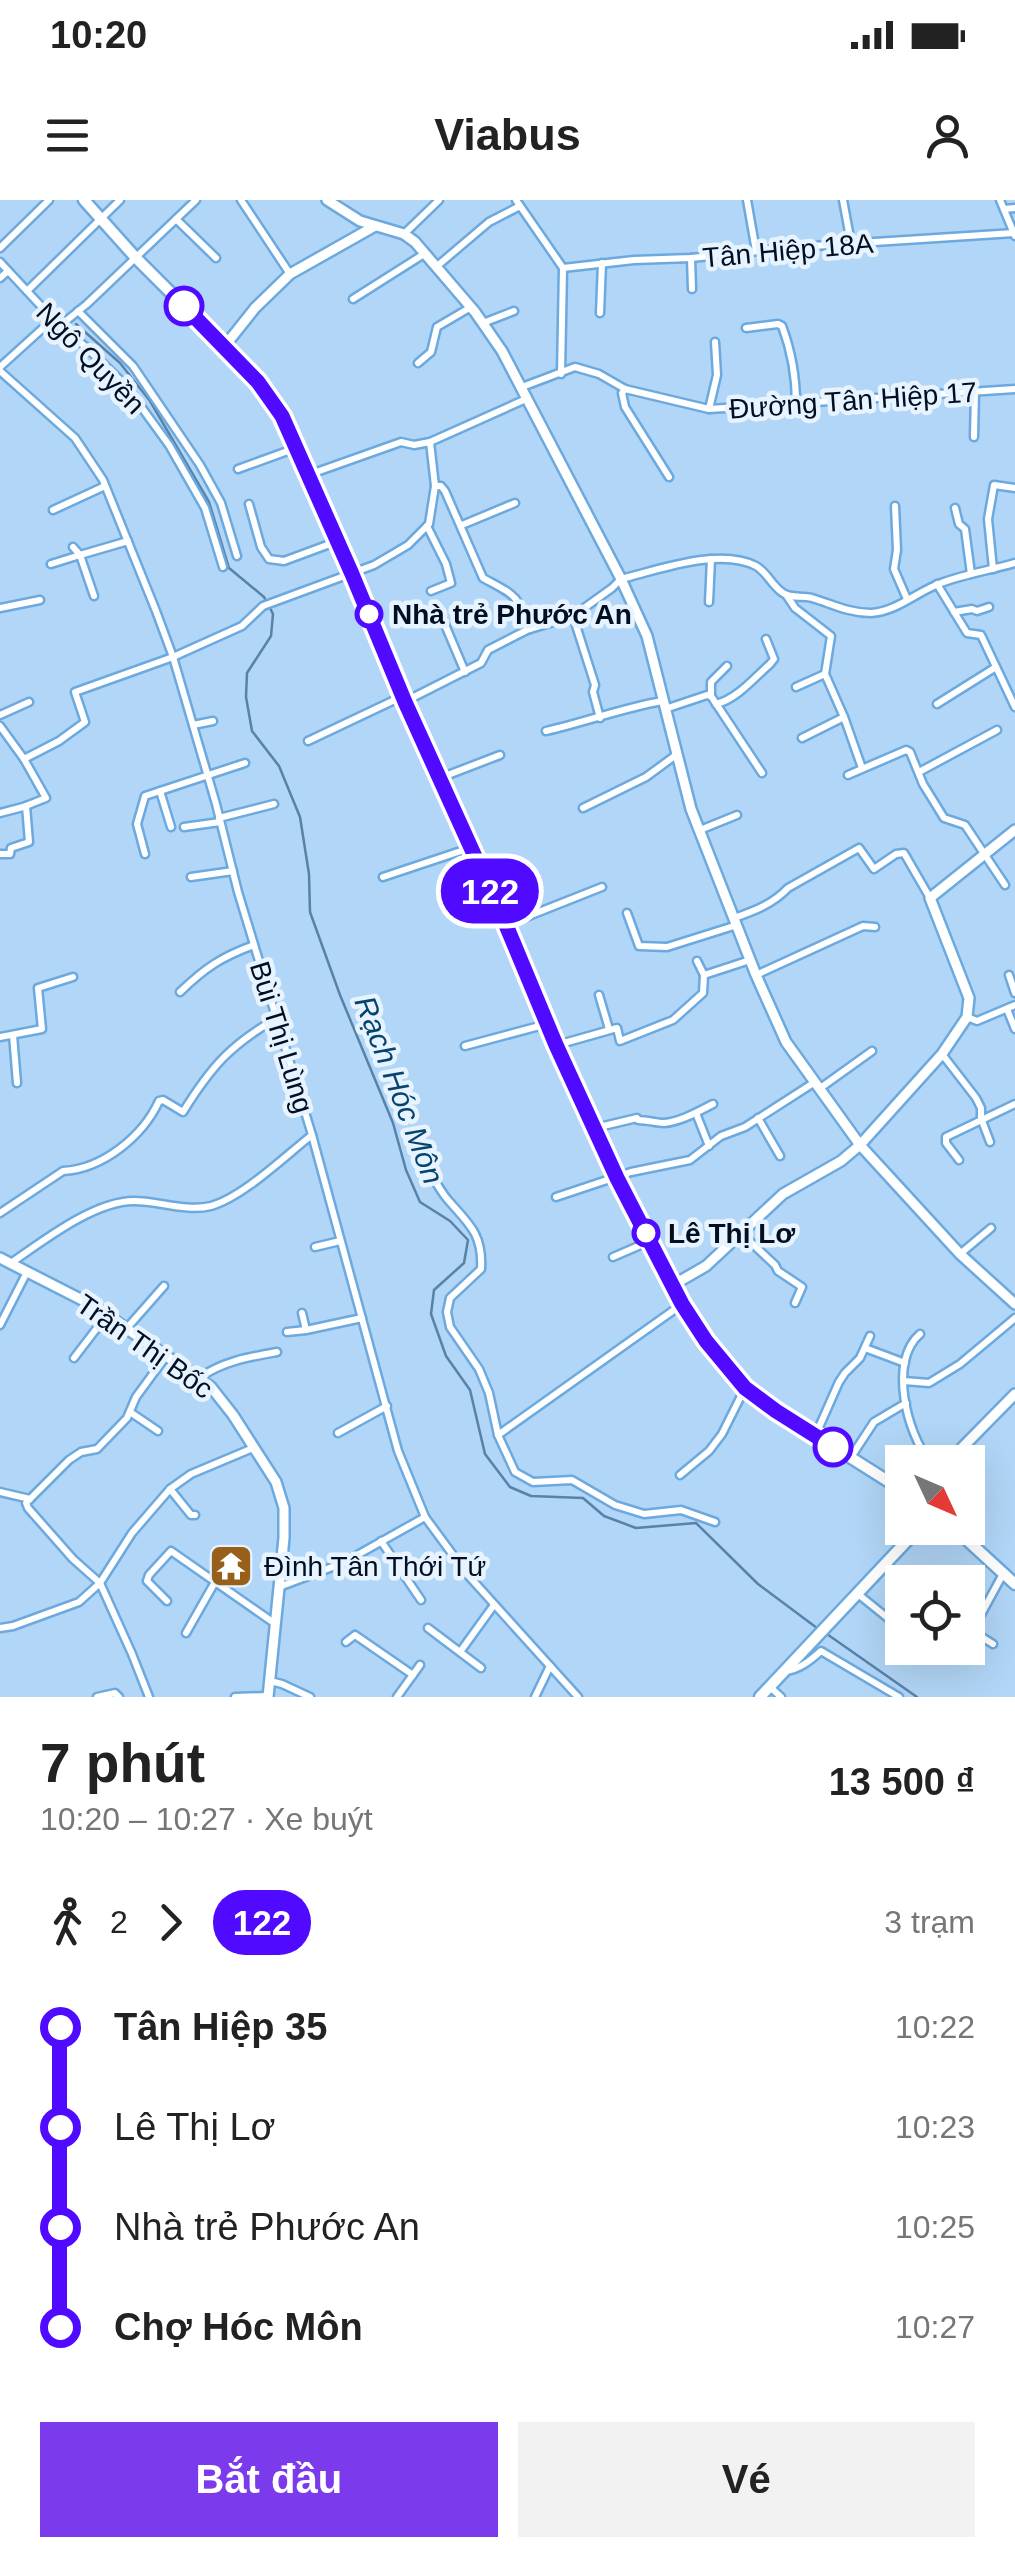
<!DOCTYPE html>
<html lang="vi">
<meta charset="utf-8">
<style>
:root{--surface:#fff;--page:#f2f2f2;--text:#222;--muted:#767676;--accent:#7c3aed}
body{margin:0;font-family:Arial,sans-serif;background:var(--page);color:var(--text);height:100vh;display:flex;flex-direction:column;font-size:38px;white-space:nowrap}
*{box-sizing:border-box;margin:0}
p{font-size:32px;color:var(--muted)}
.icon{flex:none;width:55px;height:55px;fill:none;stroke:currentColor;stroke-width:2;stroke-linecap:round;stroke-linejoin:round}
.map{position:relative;height:1497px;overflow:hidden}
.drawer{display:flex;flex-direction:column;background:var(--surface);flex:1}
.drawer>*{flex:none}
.badge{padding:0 20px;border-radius:32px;font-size:35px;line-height:65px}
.needle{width:65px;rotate:134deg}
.fabs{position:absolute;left:885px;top:1245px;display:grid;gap:20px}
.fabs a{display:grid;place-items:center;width:100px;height:100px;border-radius:0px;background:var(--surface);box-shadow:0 10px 40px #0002;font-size:50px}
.map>.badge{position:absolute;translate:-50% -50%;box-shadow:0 0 0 5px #fff}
.legs{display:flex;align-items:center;gap:15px;height:110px;padding:0 40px;font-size:32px}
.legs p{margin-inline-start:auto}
.overview{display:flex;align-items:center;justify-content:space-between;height:170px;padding:0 40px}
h1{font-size:55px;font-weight:700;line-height:75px}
.cta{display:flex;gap:20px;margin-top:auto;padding:20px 40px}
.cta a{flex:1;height:115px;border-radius:0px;background:var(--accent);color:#fff;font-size:40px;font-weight:700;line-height:115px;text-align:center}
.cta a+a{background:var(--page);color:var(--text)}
ul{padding:0 40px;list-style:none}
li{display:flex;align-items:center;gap:35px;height:100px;font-size:38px}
li i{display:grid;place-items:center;width:15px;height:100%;margin:0 12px;background:currentColor}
li i::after{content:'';width:25px;height:25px;margin:-12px;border:8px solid;border-radius:50%;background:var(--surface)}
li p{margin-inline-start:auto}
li:first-child i{background:linear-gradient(#0000 50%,currentColor 0)}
li:last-child i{background:linear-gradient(currentColor 50%,#0000 0)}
.status{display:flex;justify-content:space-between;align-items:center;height:70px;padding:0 50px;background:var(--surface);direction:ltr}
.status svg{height:28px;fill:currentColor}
header{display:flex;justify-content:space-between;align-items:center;height:130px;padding:0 40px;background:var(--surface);font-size:45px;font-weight:700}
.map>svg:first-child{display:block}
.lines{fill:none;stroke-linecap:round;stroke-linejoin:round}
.stream{stroke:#5982a9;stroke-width:2.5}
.minor-casing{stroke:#6ca9de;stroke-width:11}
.tertiary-casing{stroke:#6ca9de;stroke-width:14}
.secondary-casing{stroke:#6ca9de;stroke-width:15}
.minor{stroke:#fff;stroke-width:6}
.tertiary{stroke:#fff;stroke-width:9}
.secondary{stroke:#fff;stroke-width:10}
.line-1-casing{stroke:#fff;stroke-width:22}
.line-1{stroke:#4f0aff;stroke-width:15}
.stop-1-dot{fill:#fff;stroke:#4f0aff;stroke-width:5}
.labels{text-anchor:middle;stroke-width:9;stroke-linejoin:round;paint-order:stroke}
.street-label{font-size:28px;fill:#000f22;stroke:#e7f3ff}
.stop-label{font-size:28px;font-weight:bold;fill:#000f22;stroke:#e7f3ff;text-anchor:start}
.poi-label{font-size:28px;fill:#000f22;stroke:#e7f3ff;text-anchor:start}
.water-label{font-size:30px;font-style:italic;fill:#04446f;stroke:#e7f3ff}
</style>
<div class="status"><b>10:20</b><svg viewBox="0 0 49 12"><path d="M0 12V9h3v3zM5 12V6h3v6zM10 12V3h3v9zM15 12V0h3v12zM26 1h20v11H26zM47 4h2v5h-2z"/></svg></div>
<header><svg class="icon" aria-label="menu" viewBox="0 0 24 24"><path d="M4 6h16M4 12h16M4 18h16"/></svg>Viabus<svg class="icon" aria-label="person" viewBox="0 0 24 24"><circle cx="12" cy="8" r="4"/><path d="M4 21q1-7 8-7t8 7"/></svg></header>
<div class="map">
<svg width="1015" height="1497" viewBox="0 0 1015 1497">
<rect width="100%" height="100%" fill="#b1d6f7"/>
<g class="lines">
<g class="stream">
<path d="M 76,124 L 120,163 L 150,201 L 209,302 L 229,368 L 264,397 L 266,401"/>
<path d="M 270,408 L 273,414 L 271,436 L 247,473 L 246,497 L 252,531 L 279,566 L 300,617 L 309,674 L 310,712 L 340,795 L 393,923 L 406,970 L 420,1002 L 450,1021 L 468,1040 L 464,1063 L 434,1090 L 431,1114 L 446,1156 L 470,1190 L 485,1254 L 510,1287 L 531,1296 L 583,1298 L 604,1316 L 636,1328 L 696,1323 L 758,1384 L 817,1428"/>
<path d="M 824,1432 L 917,1497"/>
</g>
<g class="minor-casing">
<g id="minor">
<path d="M 241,0 L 290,74"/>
<path d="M 516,0 L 563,68 L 561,174"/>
<path d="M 747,0 L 756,51"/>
<path d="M 843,0 L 851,43"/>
<path d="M 1000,0 L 1015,36"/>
<path d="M 1004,9 L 1015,8"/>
<path d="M 176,19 L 216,58"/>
<path d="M 404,34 L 439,0"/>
<path d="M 0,48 L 49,0"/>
<path d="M 691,58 L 692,89"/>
<path d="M 0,62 L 53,119 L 88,149 L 126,186 L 169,245 L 205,308 L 223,367"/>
<path d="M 436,67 L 489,22 L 520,6"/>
<path d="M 563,68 L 634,60 L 691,58 L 797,47 L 1014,33"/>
<path d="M 0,78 L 8,71"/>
<path d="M 27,91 L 120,0"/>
<path d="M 353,99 L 424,54"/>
<path d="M 78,111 L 133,166 L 200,265 L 221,303 L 237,356"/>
<path d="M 600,113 L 602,63"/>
<path d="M 483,123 L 514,111"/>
<path d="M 61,125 L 87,104 L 196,0"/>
<path d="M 746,128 L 778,124 L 782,126 C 791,150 796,178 796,204"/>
<path d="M 418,163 L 431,152 L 437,127 L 471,107"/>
<path d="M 0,167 L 53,119"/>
<path d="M 0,171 L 75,238 L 103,280 L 156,411 L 173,457 L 216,604 L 238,692 L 312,935 L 398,1251 L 425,1317 L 467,1374 L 578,1497"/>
<path d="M 522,187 L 575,167 L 599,174 L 625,189 L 709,209 L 1015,189"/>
<path d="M 625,189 L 622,193 L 625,207 L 669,277"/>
<path d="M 709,209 L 717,175 L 715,142"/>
<path d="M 974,237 L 975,191"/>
<path d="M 238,269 L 296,248"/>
<path d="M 308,275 L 401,242 L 414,245 L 430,242 L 526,199"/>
<path d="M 435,286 L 441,286 L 445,291 L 483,378 C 516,396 516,393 530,429"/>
<path d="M 249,304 L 261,347 L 269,359 L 284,361 L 338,341"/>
<path d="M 895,306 L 897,350 L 894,369 L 907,399"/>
<path d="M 955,308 L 959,324 L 965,329 L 971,374"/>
<path d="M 53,310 L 105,286"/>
<path d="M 462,325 L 515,303"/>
<path d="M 427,326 L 446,364 L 451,383 L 431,391"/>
<path d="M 73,347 L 80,355 L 128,341"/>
<path d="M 51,364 L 80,355 L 94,396"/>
<path d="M 993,369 L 988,319 L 994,285 L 1015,288"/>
<path d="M 937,384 L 967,433 L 981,435 L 1015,507"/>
<path d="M 787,396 L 795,408 L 831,436 L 825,474"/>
<path d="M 709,402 L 711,359"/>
<path d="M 0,408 L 40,400"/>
<path d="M 954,412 L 972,409 L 977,411 L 989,407"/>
<path d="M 573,416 L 595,485 L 593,492 L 600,518"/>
<path d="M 443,420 L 465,472"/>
<path d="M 796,487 L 825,474 L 844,517"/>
<path d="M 711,496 L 711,482 L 727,466"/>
<path d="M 406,501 L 481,463 L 488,450 L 527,430 L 573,416 L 612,388 L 621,379 C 658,370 720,347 756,366 C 767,372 772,386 783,393 C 791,399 803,395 812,398 C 832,404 849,413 871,413 C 896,412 918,391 941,383 C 965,374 991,370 1015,363"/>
<path d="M 716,504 C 737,499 754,478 770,464 L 774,459 L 766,439"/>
<path d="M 937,504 L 996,467"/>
<path d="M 665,509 L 707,495 L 711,496 L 762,573"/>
<path d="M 0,515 L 29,502"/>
<path d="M 193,525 L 213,521"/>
<path d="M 0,526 L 24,559 L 59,541 L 85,522 L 75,492 L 173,457 L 242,426 L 263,406 L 374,365 L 408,345 L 429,324 L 435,286 L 430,242"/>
<path d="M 546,531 C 585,522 623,508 662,501"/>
<path d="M 802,538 L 844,517 L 862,568"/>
<path d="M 308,541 L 403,496"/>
<path d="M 919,572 L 997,530"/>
<path d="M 848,575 L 906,550 L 910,552 L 923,584 L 944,618 L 965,625 L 1005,685"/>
<path d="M 440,578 L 500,555"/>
<path d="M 160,591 L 171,627"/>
<path d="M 583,608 L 646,577 L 676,555"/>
<path d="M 0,613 L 23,607 L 46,598 L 24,559"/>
<path d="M 219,618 L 274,604"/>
<path d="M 184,627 L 220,622"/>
<path d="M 700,630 L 737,615"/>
<path d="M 0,654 L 10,654 L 11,648 L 29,642 L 26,606"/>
<path d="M 145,654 L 137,624 L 145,596 L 245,563"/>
<path d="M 191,677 L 233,671"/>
<path d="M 383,677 L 470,648"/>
<path d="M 627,713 L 639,746 L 667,747 L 737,725"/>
<path d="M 734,718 C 754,711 773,704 788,688 L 859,648 L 874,669 L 896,654 L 904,653 L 930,698"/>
<path d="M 506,725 L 602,687"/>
<path d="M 697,761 L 704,775 L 750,760"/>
<path d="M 756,775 L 863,726 L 875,727"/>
<path d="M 1009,775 L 1015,793"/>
<path d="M 180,792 C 205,768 221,757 254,745"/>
<path d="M 599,795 L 609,829"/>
<path d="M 1007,809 L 1015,829"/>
<path d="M 967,817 L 977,821 L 1015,805"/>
<path d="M 13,835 L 17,883"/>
<path d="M 0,837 L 42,829 L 38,788 L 73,777"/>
<path d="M 557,845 L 617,828 L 620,841 L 673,820 L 703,793 L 704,775"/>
<path d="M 465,846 L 547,824"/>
<path d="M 942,854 L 976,898 L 981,908 L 981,918 L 990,942"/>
<path d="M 819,889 L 872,851"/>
<path d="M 696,913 L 709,946"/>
<path d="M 758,918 L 780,956"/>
<path d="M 595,928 L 637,918 L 638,920 C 648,920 656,923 664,923 C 680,922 699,911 713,904"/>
<path d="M 414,936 C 420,953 436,986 448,1000 C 469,1024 483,1034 481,1069 L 450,1098 L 447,1112 L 450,1127 L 479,1169 L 489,1193 L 498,1235 L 515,1272 L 533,1282 L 572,1280 L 615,1305 L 644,1314 L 681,1310 L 715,1322"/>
<path d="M 959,960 L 946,943 L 946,937 L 1015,904"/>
<path d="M 556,997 L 631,972 L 690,960 L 721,936 L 745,927 L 815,882"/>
<path d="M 0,1013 L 63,971 C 103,969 143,936 159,901 L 163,900 L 183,912 C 211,867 230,845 277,818"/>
<path d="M 741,1033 L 775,1065 L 778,1071 L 802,1087 L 795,1103"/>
<path d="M 315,1047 L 340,1041"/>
<path d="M 960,1054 L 991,1028"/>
<path d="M 613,1057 L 650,1041"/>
<path d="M 11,1063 C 43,1041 94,1001 134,1001 C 159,1001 186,1012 211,1006 C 243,997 285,956 312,935"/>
<path d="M 302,1113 L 306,1130"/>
<path d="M 0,1125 L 27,1072"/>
<path d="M 127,1128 L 164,1086"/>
<path d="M 287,1132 L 306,1130 L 362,1118"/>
<path d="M 920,1134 C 888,1161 907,1234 930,1262"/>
<path d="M 865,1148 L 905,1163"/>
<path d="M 74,1158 L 107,1115"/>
<path d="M 199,1178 C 223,1161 249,1157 277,1152"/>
<path d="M 904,1181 L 929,1183 L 960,1164 L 1015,1118"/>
<path d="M 130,1212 L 158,1231"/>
<path d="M 338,1233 L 387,1206"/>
<path d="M 816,1234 L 839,1182 L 845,1173 L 860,1158 L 870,1136"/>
<path d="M 498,1235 L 681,1105"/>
<path d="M 851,1257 L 874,1222 L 906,1203"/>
<path d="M 680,1275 L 709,1251 L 722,1234 L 745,1188"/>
<path d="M 170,1289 L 191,1315 L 195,1315"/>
<path d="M 0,1292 L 30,1299"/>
<path d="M 381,1341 L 421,1400"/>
<path d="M 884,1366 L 902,1384"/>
<path d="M 279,1387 L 343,1363 L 425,1317"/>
<path d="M 858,1394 L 900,1428"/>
<path d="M 167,1401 L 147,1381 L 149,1375 L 171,1351 L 274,1423"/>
<path d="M 0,1428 L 13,1426 L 79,1402 L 100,1383 L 132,1333 L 170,1289 L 191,1274 L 253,1248"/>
<path d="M 428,1428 L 481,1468"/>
<path d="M 186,1433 L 215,1382"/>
<path d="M 346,1442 L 355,1435 L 413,1475"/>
<path d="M 993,1444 L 972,1431 L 1003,1374"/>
<path d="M 460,1452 L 494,1405"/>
<path d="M 785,1471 C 799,1470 811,1460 821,1451 L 899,1497"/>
<path d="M 270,1481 L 282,1484 L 310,1497"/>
<path d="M 770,1487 L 781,1497"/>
<path d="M 97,1497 L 115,1493 L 119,1497"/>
<path d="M 149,1497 L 132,1454 L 100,1383 L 73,1359 L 28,1308 L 26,1303 L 69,1260 L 81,1252 L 97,1249 L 127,1218 L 136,1197 L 166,1156"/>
<path d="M 235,1497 L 268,1496"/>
<path d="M 397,1497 L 420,1465"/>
<path d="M 535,1497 L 550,1466"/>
</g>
</g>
<g class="tertiary-casing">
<g id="tertiary">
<path d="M 327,0 L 360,21 L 404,34 L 415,42 L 475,112 L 502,151 L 621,379 L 647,436 L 691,609 L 756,775 L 786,842 L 860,945 L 960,1054 L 1015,1104"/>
<path d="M 224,147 L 255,108 L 290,74 L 375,26"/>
<path d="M 0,1058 L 94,1106 L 211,1187 L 233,1215 L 276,1282 L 284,1308 L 284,1338 L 268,1497"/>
<path d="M 673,1085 L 706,1066 L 783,994 L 841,961 L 860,945 L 942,854 L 967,817 L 969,798 L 930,698 L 1015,630"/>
<path d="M 951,1262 L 954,1256 L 1015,1194"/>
</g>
</g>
<g class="secondary-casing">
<g id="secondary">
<path d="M 84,0 L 136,58 L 246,168 L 276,204 L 353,374 L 405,501 L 506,725 L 556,845 L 599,939 L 682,1104 L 705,1141 L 724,1166 L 758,1199 L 902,1290"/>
<path d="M 954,1328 L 1015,1384"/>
<path d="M 760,1497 L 919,1328"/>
</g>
</g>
<use href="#minor" class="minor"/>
<use href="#tertiary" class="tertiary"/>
<use href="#secondary" class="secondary"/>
</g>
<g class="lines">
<g class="line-1-casing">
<path id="line-1" d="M 184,106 L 258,182 L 282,216 L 352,374 L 405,502 L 506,725 L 556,845 L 617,978 L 682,1104 L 706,1141 L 745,1188 L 776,1211 L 833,1247"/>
</g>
<use href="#line-1" class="line-1"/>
</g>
<defs>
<g id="temple-square" transform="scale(2.25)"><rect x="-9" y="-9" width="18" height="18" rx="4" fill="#975f1a" stroke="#e7f3ff"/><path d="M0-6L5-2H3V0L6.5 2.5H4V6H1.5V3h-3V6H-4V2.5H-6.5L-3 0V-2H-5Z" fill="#fff"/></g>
</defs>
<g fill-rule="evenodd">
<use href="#temple-square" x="231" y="1366"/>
</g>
<g class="stop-1-dot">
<circle cx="184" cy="106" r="18"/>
<circle cx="369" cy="414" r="12"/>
<circle cx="646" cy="1033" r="12"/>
<circle cx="833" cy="1247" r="18"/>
</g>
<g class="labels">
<g class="street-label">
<text transform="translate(788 50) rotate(-5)" y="10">Tân Hiệp 18A</text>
<text transform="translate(91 158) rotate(46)" y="10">Ngô Quyền</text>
<text transform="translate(853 200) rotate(-4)" y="10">Đường Tân Hiệp 17</text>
<text transform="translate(282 837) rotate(73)" y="10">Bùi Thị Lùng</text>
<text transform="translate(145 1146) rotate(35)" y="10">Trần Thị Bốc</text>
</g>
<g class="stop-label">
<text x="392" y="424">Nhà trẻ Phước An</text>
<text x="668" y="1043">Lê Thị Lơ</text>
</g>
<g class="poi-label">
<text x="264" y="1376">Đình Tân Thới Tứ</text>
</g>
<g class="water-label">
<text transform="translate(399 890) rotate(69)" y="10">Rạch Hóc Môn</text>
</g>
</g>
</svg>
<div class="fabs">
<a><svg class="needle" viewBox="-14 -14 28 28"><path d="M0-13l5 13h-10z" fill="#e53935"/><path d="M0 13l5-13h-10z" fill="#767676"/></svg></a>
<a><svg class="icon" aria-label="locate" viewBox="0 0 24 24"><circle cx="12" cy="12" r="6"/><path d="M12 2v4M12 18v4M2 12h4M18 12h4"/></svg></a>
</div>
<b class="badge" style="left:490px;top:691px;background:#4f0aff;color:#fff">122</b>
</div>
<section class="drawer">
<div class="overview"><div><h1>7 phút</h1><p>10:20 – 10:27 · Xe buýt</p></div><b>13 500 ₫</b></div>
<div class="legs"><svg class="icon" aria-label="walk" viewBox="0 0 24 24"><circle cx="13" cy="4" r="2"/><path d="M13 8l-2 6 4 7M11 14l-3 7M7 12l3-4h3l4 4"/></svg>2<svg class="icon" aria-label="forward" viewBox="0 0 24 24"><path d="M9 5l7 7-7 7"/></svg><b class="badge" style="background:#4f0aff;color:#fff">122</b><p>3 trạm</p></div>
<ul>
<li><i style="color:#4f0aff"></i><b>Tân Hiệp 35</b><p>10:22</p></li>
<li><i style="color:#4f0aff"></i><span>Lê Thị Lơ</span><p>10:23</p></li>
<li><i style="color:#4f0aff"></i><span>Nhà trẻ Phước An</span><p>10:25</p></li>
<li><i style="color:#4f0aff"></i><b>Chợ Hóc Môn</b><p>10:27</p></li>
</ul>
<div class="cta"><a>Bắt đầu</a><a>Vé</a></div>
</section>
